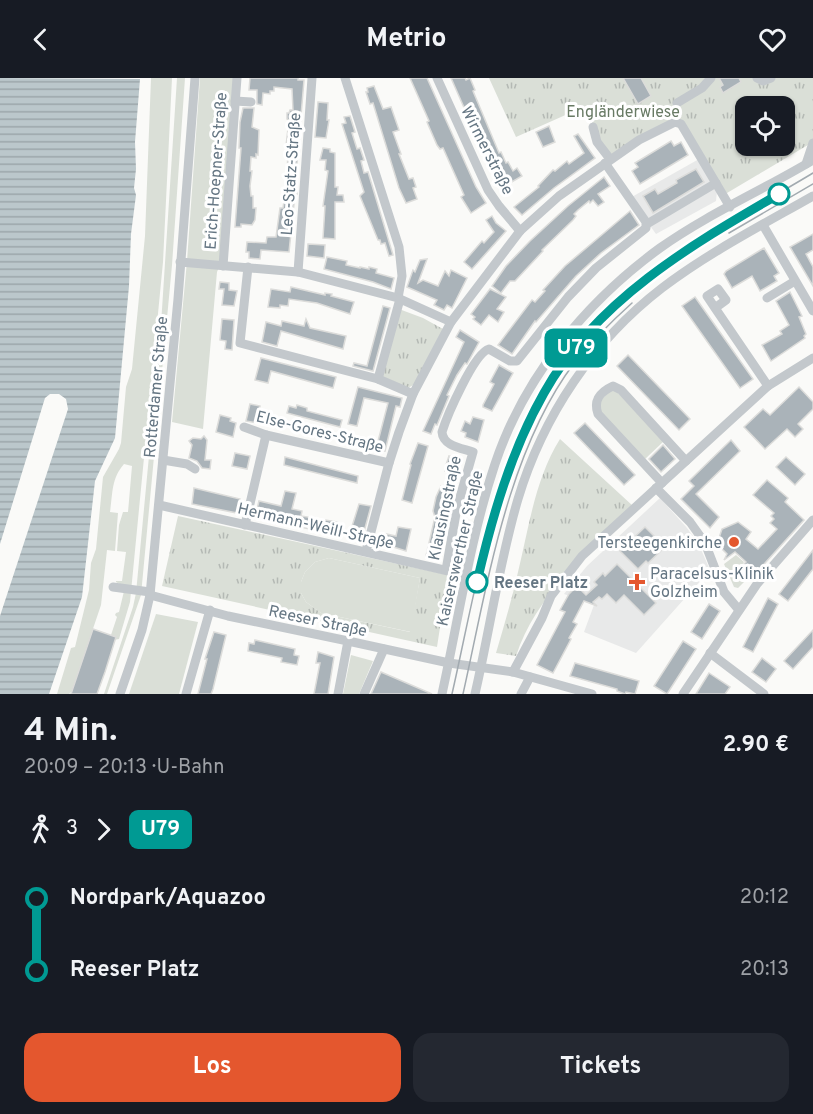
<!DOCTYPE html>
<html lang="de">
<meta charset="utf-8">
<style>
:root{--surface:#171b24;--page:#242831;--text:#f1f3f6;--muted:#9ea1a6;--accent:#e4572e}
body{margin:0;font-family:Overpass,sans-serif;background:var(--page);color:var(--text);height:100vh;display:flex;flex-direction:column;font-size:22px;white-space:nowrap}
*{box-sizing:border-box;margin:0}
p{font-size:20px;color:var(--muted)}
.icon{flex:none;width:33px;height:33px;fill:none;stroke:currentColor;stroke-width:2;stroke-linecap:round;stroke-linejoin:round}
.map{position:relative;height:616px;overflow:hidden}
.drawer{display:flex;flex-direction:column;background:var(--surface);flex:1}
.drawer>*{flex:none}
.badge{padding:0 12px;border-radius:9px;font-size:21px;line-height:39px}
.tools{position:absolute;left:735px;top:18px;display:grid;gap:12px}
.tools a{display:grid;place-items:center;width:60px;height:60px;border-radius:12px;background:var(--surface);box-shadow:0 2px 4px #0004;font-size:30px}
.map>.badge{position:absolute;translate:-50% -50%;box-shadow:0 0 0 3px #fff}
.legs{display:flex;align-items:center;gap:9px;height:66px;padding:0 24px;font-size:20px}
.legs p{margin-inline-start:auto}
.headline{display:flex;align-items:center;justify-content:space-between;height:102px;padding:0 24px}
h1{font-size:33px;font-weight:700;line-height:45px}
.action{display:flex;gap:12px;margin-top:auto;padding:12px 24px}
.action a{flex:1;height:69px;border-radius:18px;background:var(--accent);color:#fff;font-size:24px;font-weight:700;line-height:69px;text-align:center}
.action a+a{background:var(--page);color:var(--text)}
ul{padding:0 24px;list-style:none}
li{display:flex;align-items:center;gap:21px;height:72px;font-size:22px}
li i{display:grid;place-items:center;width:9px;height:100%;margin:0 8px;background:currentColor}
li i::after{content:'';width:15px;height:15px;margin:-8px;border:4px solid;border-radius:50%;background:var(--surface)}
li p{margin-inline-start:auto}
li:first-child i{background:linear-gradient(#0000 50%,currentColor 0)}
li:last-child i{background:linear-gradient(currentColor 50%,#0000 0)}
header{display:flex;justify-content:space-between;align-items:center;height:78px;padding:0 24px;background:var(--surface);font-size:27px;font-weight:700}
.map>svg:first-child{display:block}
.built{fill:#e8e9e9}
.grass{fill:#dadfd7}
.park{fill:url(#park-tufts);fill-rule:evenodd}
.water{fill:url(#water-rules)}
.building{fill:#aab3b9;stroke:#dcdcda;stroke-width:1.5}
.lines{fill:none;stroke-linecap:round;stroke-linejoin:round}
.minor{stroke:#c3c8cc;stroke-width:9}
.tram{stroke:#a2aab0;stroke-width:1.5}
.line-1-casing{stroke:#fff;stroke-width:14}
.line-1{stroke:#009a93;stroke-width:9}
.stop-1-dot{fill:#fff;stroke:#009a93;stroke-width:3}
.poi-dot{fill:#e4572e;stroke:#fff;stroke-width:2}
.labels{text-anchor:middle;stroke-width:6;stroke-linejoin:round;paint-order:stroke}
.park-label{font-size:16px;fill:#687a64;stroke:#fff}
.street-label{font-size:16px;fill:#657683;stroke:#fff}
.poi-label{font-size:16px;fill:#657683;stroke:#fff;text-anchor:end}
.stop-label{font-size:16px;font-weight:bold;fill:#657683;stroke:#fff;text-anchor:start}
</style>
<header><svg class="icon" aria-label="back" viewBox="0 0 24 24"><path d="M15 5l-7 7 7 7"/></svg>Metrio<svg class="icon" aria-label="heart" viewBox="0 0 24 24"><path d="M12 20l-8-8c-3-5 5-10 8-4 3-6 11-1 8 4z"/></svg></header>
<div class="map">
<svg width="813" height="616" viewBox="0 0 813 616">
<defs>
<pattern id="park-tufts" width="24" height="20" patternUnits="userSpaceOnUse" patternTransform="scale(1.5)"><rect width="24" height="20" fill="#dadfd7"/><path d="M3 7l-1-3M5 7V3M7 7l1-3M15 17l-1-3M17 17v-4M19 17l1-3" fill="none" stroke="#b4b9b4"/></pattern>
<pattern id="water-rules" width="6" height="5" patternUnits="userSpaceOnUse" patternTransform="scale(1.5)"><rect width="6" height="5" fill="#bbc7cb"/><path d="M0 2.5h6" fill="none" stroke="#9ca6aa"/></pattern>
</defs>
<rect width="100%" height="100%" fill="#fafaf8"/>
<g class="built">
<path d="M 699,81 L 717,113 L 716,123 L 656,156 L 630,120 Z"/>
<path d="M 660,420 L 687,450 L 699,467 L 710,492 L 636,575 L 584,554 L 594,527 L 564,516 L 587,488 Z"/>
</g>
<g class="grass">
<path d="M 151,0 L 172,0 L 163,184 L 130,524 L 119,561 L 114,562 L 111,557 L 117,539 L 115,537 L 116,535 L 119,534 L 125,509 L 116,504 L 116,503 L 122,503 L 126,474 L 117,473 L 119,447 L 123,434 L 128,434 L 132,388 L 124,386 C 111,401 113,415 110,434 L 118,435 L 115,473 L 107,472 L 101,527 L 72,613 L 69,616 L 57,616 L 71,570 L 75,569 L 89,512 L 91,485 L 96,471 L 103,399 L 119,371 L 121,365 L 126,309 L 132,291 L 145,158 Z"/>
<path d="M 177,0 L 185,0 L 172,187 L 141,517 L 107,616 L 104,616 L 133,529 L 136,515 L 160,262 Z"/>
<path d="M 200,0 L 234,0 L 222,182 L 217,194 L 203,351 L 172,344 L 187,183 Z"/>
<path d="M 611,312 L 616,313 L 664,363 L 644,382 L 599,336 L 598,325 Z"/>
<path d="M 736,477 L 744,484 L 742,487 L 752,496 L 738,510 L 734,509 L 724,486 Z"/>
<path d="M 329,480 L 420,500 L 411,554 L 321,535 L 306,524 L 301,515 L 301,504 L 305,494 L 315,484 Z"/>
<path d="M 156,536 L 198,544 L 179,616 L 129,616 Z"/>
<path d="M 351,577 L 373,583 L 359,616 L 343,616 Z"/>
</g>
<g class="park">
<path d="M 489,0 L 813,0 L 813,64 L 727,115 L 723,114 L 679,42 L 611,77 C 597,67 591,43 588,27 L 516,59 ZM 746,28 L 784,28 L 784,68 L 746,68 Z"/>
<path d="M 399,231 L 423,240 L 443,251 L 415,306 L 408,310 L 380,299 Z"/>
<path d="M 560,361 L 633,428 C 589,473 536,517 516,578 L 496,575 C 504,548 512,521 518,494 C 529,449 535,401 560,361 Z"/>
<path d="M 178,438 L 448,497 L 437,569 L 162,508 ZM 329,480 L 420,500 L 410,554 L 321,535 L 306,524 L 301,515 L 301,504 L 305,494 L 315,484 Z"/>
</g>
<path class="water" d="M 0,0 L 140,1 L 135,64 L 136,91 L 134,110 L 136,117 L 131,156 L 129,208 L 115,360 L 95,403 L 82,519 L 49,616 L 0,616 L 0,538 L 68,331 L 66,321 L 59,316 L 50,316 L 45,320 L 0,466 Z"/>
<g class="building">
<path d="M 250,0 L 298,0 L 298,2 L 304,2 L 296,97 L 287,97 L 288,74 L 288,68 L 286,68 L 289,42 L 287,41 L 287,35 L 289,35 L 290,32 L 293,32 L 292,11 L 274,9 L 274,13 L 270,13 L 270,16 L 263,15 L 262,27 L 257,26 L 257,12 L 249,12 Z"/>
<path d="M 410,0 L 427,0 L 476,109 L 486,125 L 471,135 L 461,119 L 464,117 L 443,70 L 440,71 L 437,67 L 427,44 L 429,43 Z"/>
<path d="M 451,0 L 465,0 L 466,2 L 470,0 L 475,12 L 473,13 L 499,75 L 501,74 L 506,85 L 508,84 L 513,93 L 517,90 L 522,98 L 510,105 L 508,101 L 500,106 L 492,93 Z"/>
<path d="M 623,0 L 641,0 L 651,18 L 638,26 Z"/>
<path d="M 719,0 L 739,0 L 741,4 L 723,15 L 720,9 L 723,7 Z"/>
<path d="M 374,8 L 383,31 L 391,29 L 399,52 L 393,54 L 401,76 L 399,76 L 409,101 L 413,100 L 416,109 L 413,110 L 417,121 L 406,125 L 399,110 L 373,25 L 370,26 L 366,14 L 368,14 L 367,10 Z"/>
<path d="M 318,24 L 328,25 L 327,42 L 329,42 L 326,60 L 315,59 Z"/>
<path d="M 243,30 L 254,30 L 252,49 L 259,52 L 258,77 L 256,76 L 256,80 L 251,79 L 250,93 L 252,93 L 250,108 L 251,118 L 253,118 L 253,130 L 256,130 L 255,142 L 252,147 L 241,146 L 241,149 L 235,149 L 241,70 L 239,70 L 240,44 Z"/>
<path d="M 350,38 L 355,54 L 352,55 L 357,71 L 360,70 L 364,82 L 361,83 L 364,95 L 368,94 L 393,177 L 389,178 L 385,165 L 381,166 L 380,162 L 378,162 L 360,118 L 364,114 L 342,46 L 346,45 L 344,39 Z"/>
<path d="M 549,48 L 555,64 L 543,69 L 536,54 Z"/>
<path d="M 578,56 L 595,80 L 554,110 L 522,137 L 514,129 L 539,109 L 538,108 L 553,92 L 555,93 L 567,83 L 569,86 L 584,75 L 574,58 Z"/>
<path d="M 671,63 L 674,68 L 681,64 L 688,77 L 640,106 L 632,93 L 638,89 L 635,85 Z"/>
<path d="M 323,70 L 330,71 L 330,74 L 335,75 L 335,109 L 338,109 L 337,117 L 343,117 L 344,124 L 335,124 L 335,161 L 323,160 L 325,128 L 323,128 L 328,93 L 325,92 L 326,82 L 320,82 Z"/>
<path d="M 696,91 L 704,104 L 653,135 L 643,118 L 655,111 L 658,116 L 677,105 L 676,102 Z"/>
<path d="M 604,99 L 610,108 L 598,116 L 604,124 L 598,128 L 593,122 L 590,125 L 589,123 L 578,132 L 574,136 L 576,138 L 573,142 L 542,172 L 543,173 L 515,203 L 510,203 L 501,215 L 492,208 L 506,188 L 530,163 L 568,128 Z"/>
<path d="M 286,110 L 297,110 L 297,116 L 295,116 L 289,174 L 261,172 L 260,181 L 249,180 L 249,174 L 246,174 L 247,164 L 266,165 L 267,159 L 276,159 L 280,130 L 283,130 Z"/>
<path d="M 630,133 L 639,147 L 601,175 L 576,198 L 536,244 L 535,243 L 512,276 L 498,267 L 532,222 L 535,224 L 545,213 L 543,212 L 565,188 Z"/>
<path d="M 492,138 L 496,145 L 506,153 L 472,191 L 464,184 L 482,163 L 484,165 L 494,154 L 486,142 Z"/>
<path d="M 813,156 L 813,172 L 806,176 L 813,189 L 813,208 L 790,169 Z"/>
<path d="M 308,166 L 325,167 L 324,180 L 307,178 Z"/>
<path d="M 764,170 L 779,195 L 774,198 L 777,203 L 760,213 L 752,198 L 732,210 L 724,196 L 726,193 Z"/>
<path d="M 327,179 L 347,183 L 346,187 L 360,190 L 360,189 L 369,191 L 369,189 L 377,191 L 376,195 L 394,200 L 391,211 L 373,204 L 324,191 Z"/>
<path d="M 427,181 L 418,205 L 423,202 L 438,208 L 445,193 L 449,198 L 451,192 L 467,200 L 452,230 L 447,227 L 444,232 L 434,227 L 437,222 L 407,209 L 413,192 L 415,194 L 420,182 Z"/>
<path d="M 220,204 L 229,205 L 229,212 L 237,213 L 234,228 L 222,227 L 224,211 L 219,211 Z"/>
<path d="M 291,209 L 325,217 L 325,215 L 332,216 L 331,218 L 354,224 L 350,236 L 317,225 L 289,221 L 288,228 L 280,227 L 280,230 L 268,229 L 271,211 L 290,214 Z"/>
<path d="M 490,211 L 506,219 L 497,231 L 504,234 L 498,244 L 489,237 L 481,247 L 473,241 L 475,239 L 471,236 Z"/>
<path d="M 790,214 L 802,238 L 799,239 L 806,256 L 804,258 L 805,260 L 771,283 L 762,267 L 782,256 L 780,253 L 789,247 L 776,223 Z"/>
<path d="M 695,219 L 753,301 L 740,310 L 682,228 Z"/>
<path d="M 383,228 L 390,230 L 373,293 L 353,288 L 354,285 L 367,288 Z"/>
<path d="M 222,241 L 234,242 L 232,272 L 225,271 L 226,263 L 220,262 Z"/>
<path d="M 306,241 L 310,250 L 346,258 L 343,271 L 281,253 L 277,268 L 262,264 L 266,244 L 281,248 L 282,243 L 304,248 Z"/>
<path d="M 460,252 L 479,264 L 467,286 L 465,285 L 457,297 L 447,317 L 449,318 L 437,347 L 435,346 L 431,356 L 423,353 L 464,264 L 456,259 Z"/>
<path d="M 628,277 L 690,341 L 679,352 L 617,288 Z"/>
<path d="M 261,280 L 336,299 L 333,310 L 271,293 L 268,305 L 255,302 Z"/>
<path d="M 499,287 L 513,295 L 492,333 L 483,329 L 483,327 L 494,306 L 490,304 Z"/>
<path d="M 358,309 L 402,320 L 400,329 L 396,328 L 385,373 L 376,371 L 388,325 L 364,320 L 357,348 L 348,346 Z"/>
<path d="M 799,309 L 813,324 L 813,331 L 798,346 L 803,351 L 795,359 L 787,351 L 765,371 L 744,349 L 763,331 L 770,337 Z"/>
<path d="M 250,326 L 260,328 L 259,335 L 280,342 L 279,349 L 246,343 Z"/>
<path d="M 297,327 L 307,330 L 307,333 L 342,342 L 340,349 L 287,335 L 289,328 L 296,330 Z"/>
<path d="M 220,337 L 231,340 L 230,343 L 236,345 L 233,359 L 216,354 Z"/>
<path d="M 473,339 L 484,342 L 478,364 L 465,359 L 466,355 L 461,353 L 465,343 L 470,346 Z"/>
<path d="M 585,345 L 635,397 L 624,407 L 574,355 Z"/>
<path d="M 204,358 L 207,362 L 205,382 L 211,382 L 210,391 L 202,390 L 197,383 L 189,380 L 192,367 L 189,363 L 193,360 L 201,361 Z"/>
<path d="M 731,362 L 740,373 L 696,416 L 719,439 L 710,450 L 681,421 L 694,408 L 689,403 Z"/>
<path d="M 418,365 L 428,368 L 412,425 L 402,422 L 411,387 L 410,386 Z"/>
<path d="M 663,367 L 675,381 L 661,394 L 649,381 Z"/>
<path d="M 235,375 L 250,378 L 247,391 L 232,388 Z"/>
<path d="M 449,378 L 461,381 L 450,413 L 442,452 L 438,451 L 435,465 L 440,466 L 436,480 L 426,478 L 435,439 L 433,433 L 436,419 L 441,408 L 444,409 L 448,393 L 445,393 L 445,390 Z"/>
<path d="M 285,379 L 358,398 L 357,405 L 284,387 Z"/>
<path d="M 786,379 L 805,396 L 795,407 L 776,389 Z"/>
<path d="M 767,402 L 788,420 L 785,424 L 804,442 L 755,496 L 745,490 L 744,486 L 746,484 L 735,474 L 724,482 L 727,476 L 720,469 L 716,469 L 722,451 L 738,444 L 751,454 L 746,461 L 758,471 L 777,451 L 770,445 L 774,441 L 771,438 L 774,435 L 753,417 Z"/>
<path d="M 194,410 L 240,421 L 237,435 L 192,426 Z"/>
<path d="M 285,413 L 296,415 L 292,431 L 302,433 L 301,438 L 338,444 L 337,450 L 333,449 L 331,456 L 297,448 L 298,447 L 255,439 L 259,423 L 281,428 Z"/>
<path d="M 359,426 L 371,428 L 362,461 L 349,458 Z"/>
<path d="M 398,449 L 411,451 L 406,473 L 384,466 L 386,456 L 396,458 Z"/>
<path d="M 645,449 L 665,469 L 648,485 L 646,483 L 638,491 L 620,473 Z"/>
<path d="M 813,472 L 813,491 L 788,523 L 779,516 Z"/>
<path d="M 617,486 L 656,525 L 644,537 L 624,517 L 616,525 L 607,516 L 602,521 L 599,519 L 593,524 L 597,528 L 584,523 L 573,544 L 577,546 L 569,560 L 571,561 L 553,595 L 537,587 L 565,534 L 560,532 L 569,516 L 577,508 L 586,517 L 597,507 L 594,504 L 603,495 L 605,498 Z"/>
<path d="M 768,520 L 778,526 L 753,574 L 743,569 Z"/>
<path d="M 709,526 L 720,533 L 702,561 L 691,554 Z"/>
<path d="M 93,551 L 116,559 L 105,594 L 97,616 L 71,616 Z"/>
<path d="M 813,552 L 813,569 L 793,591 L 784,583 Z"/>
<path d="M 214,554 L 226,557 L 213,611 L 211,616 L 198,616 L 207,581 L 205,581 Z"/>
<path d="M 255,562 L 295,571 L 294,577 L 299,578 L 297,587 L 281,584 L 282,580 L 248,573 L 249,565 L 254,566 Z"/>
<path d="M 683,563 L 696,571 L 667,616 L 654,608 Z"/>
<path d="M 318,574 L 334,579 L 328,616 L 314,616 L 320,585 L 316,585 Z"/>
<path d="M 762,580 L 776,591 L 766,604 L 752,594 Z"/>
<path d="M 575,585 L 639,603 L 635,616 L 626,614 L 625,616 L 617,613 L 617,611 L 570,598 Z"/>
<path d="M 381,594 L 432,616 L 371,616 Z"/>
<path d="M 709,595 L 730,609 L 725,616 L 696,616 Z"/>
</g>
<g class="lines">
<g class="minor">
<path d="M 345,0 L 399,169 L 402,198 L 398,220"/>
<path d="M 437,0 L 488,112 L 499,128 L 520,153"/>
<path d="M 757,0 L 763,3 L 771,0"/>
<path d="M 235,23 L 251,24"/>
<path d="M 677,25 L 702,10 L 711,0"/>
<path d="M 593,49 L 597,64 L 610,81"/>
<path d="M 806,86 L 813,65"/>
<path d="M 647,146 L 716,105"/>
<path d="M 763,147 L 813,233"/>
<path d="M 180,184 L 298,194 L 398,220 L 451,244"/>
<path d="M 223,188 L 237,0"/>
<path d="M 248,189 L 240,265 L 378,301 L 413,316"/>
<path d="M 298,194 L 312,0"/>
<path d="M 767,220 L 795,203"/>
<path d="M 715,230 L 726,222 L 718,211 L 707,218 L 715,230 L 768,308"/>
<path d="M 378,301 L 400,221"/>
<path d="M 244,349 L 266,357 L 389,385"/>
<path d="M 163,382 L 187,386 L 195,391"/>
<path d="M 662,405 L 598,336 C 593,322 600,314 613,308 L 621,312 L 686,383"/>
<path d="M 656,410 L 690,444 L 705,465 L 724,514 L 739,532"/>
<path d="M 159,427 L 466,497"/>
<path d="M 245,447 L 266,357"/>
<path d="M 366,473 L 389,385 L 399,354 L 413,316 L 451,244 L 520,153 L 559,118 L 639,62 L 675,44 L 681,46 L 730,129"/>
<path d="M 446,492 L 457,430 L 473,374 C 461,370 443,368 442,354 C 447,338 474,275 489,271 L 510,283 L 517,283 L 568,219 L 596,190 L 646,150 L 646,144 L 605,85"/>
<path d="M 113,509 L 150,514"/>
<path d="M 150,517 L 228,538 L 348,563 L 449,585 L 513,594 L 592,616"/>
<path d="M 710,575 L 764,616"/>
<path d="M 513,594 L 542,540 L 551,518 L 582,478 L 768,308 L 813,280"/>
<path d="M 120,616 L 142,552 L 150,517 L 178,221 L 195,0"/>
<path d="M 186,616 L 210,532"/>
<path d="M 338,616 L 348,563"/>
<path d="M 364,616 L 384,571"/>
<path d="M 442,616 C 459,539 470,461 495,386 C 524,299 586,224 660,170 C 708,136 763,112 813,82"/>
<path d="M 475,616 C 490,551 499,485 518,421 C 543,338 593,263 662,210 C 708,175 762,147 813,118"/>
<path d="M 521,616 L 530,599"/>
<path d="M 683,616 L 757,506 L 813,442"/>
</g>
<g class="tram">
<path d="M 729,155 L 813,106"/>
<path d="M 452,616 C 475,515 491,403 545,313 C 575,262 621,218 670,183 C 715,150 765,124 813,95"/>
<path d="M 463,616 C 487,509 507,373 575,284 C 592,263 612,243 632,225"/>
</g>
</g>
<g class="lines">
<g class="line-1-casing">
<path id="line-1" d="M 477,504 C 492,439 511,373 544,315 C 595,223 691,167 779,116"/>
</g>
<use href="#line-1" class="line-1"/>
</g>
<g class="stop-1-dot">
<circle cx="779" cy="116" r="10"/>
<circle cx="477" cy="504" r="10"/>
</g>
<g class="poi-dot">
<circle cx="734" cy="464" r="6"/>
<path d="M634 495h6v6h6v6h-6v6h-6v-6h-6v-6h6z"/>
</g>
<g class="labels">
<g class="park-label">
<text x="623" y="39">Engländerwiese</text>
</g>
<g class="street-label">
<text transform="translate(488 72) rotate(63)" y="6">Wirmerstraße</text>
<text transform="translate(215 93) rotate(-86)" y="6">Erich-Hoepner-Straße</text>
<text transform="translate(290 96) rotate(-86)" y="6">Leo-Statz-Straße</text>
<text transform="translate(155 309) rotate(-85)" y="6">Rotterdamer Straße</text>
<text transform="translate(320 353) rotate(14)" y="6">Else-Gores-Straße</text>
<text transform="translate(444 430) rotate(-78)" y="6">Klausingstraße</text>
<text transform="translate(316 447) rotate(13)" y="6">Hermann-Weill-Straße</text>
<text transform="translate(459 470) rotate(-77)" y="6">Kaiserswerther Straße</text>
<text transform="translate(318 542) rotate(12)" y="6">Reeser Straße</text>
</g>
<g class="poi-label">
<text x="722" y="470">Tersteegenkirche</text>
<text x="650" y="501" text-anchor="start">Paracelsus-Klinik<tspan x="650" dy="18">Golzheim</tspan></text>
</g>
<g class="stop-label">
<text x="494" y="510">Reeser Platz</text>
</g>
</g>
</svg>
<div class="tools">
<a><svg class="icon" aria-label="locate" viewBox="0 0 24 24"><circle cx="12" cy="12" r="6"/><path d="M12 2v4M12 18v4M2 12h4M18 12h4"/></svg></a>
</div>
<b class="badge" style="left:576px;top:270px;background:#009a93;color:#fff">U79</b>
</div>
<section class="drawer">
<div class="headline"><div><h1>4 Min.</h1><p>20:09 – 20:13 · U-Bahn</p></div><b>2.90 €</b></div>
<div class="legs"><svg class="icon" aria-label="walk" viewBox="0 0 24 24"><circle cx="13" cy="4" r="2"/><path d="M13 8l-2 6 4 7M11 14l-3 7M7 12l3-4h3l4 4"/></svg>3<svg class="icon" aria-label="forward" viewBox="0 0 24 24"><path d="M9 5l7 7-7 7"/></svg><b class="badge" style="background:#009a93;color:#fff">U79</b></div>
<ul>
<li><i style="color:#009a93"></i><b>Nordpark/Aquazoo</b><p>20:12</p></li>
<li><i style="color:#009a93"></i><b>Reeser Platz</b><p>20:13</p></li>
</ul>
<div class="action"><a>Los</a><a>Tickets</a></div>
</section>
